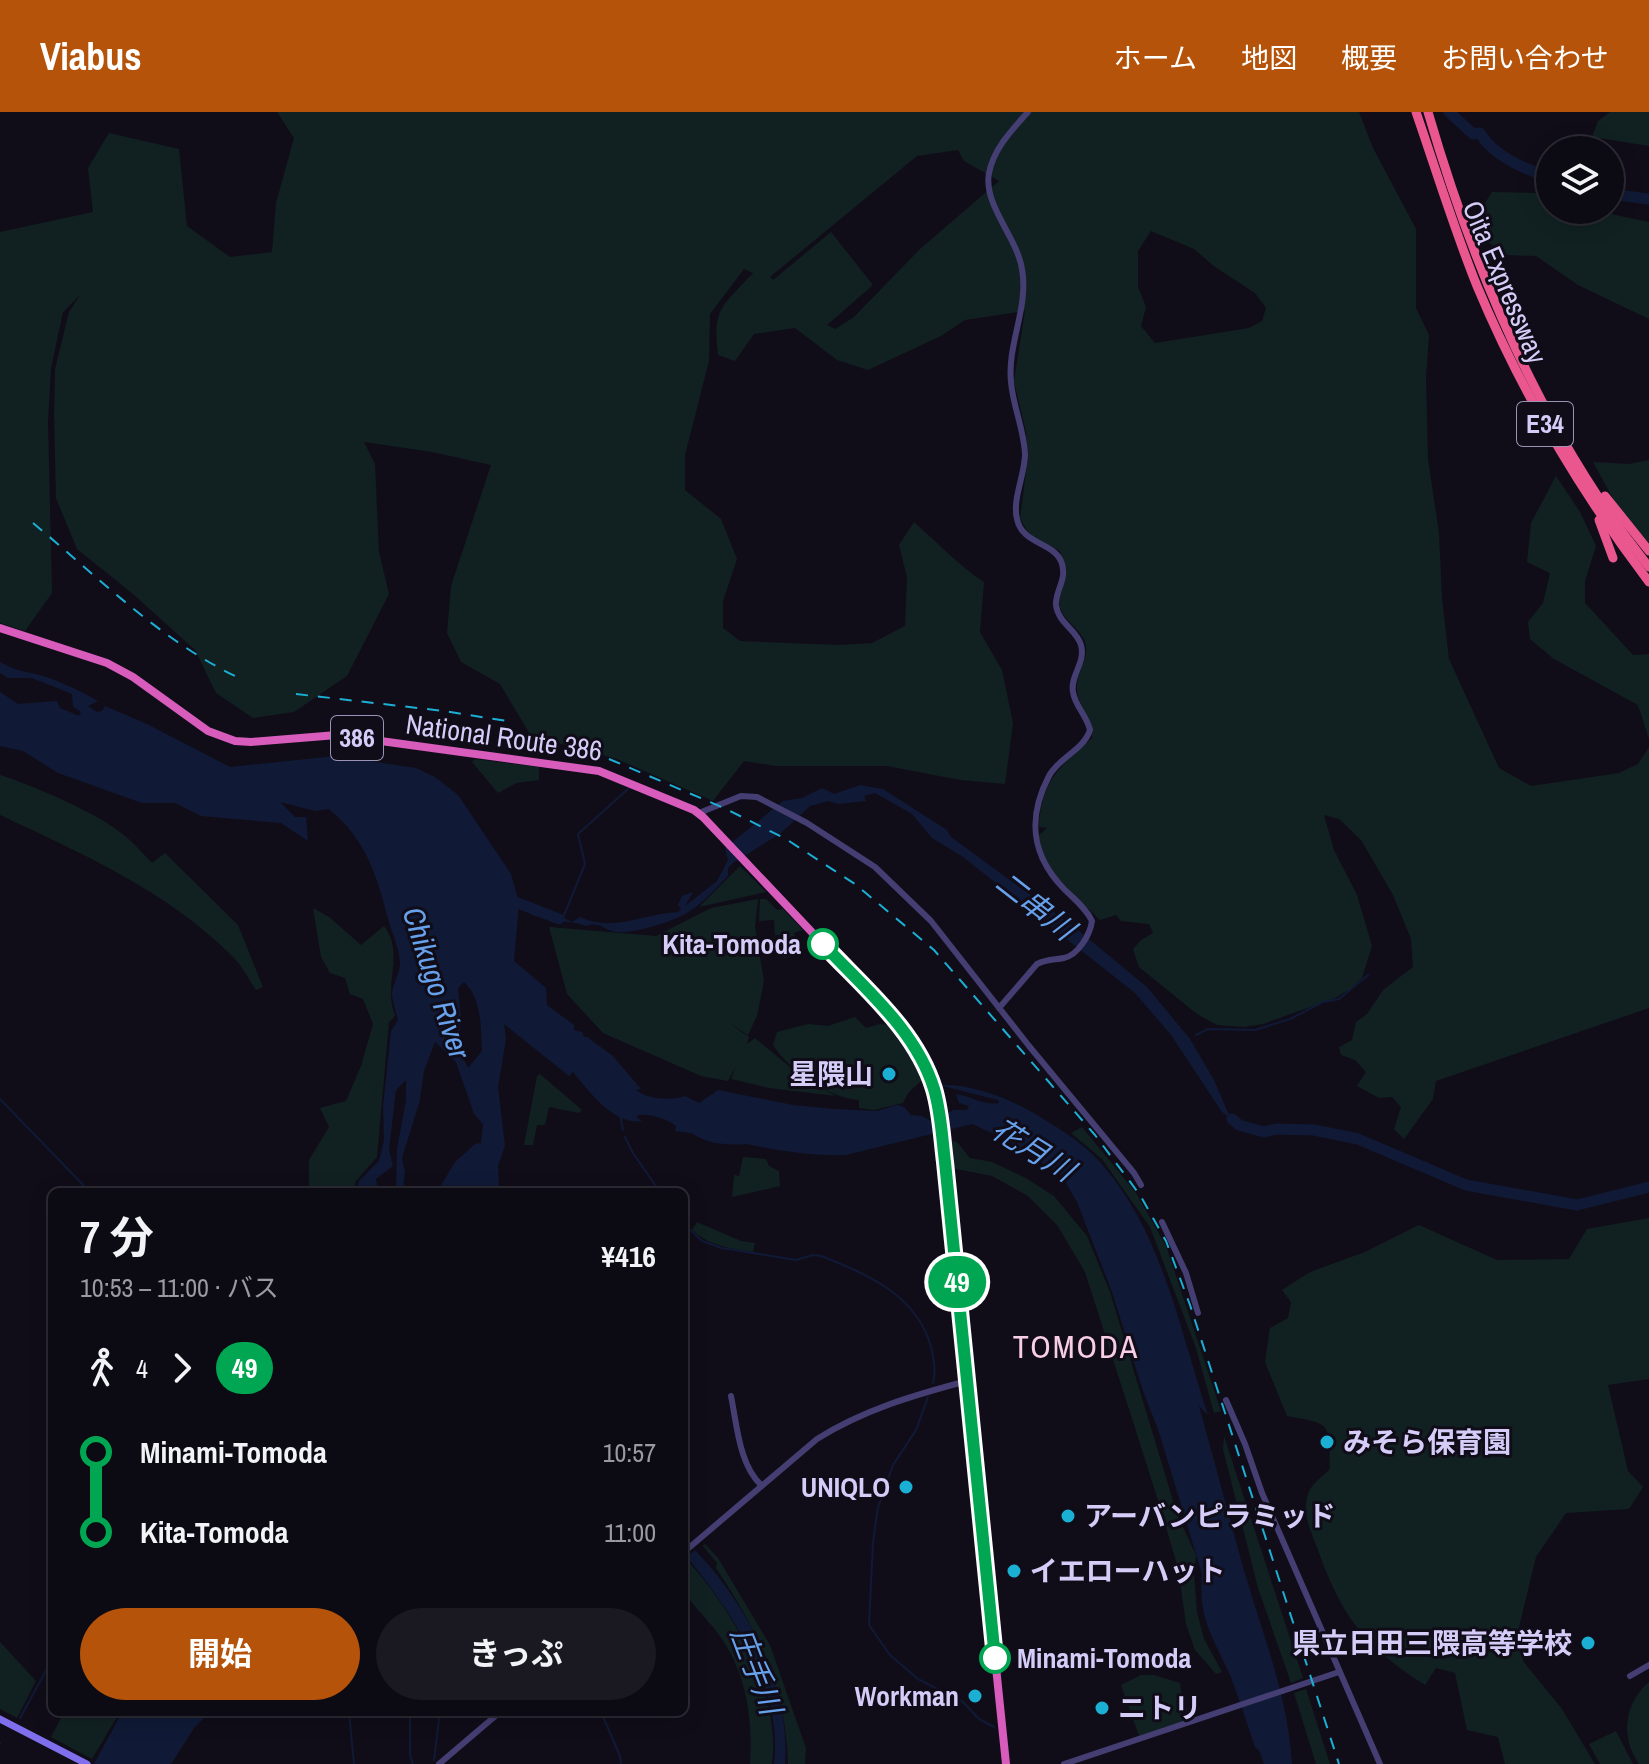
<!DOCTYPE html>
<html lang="ja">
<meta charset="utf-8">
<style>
:root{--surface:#0c0a13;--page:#1a1821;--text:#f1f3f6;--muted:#9a9aa0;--line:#2c2b33;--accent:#b45309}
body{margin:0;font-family:"Archivo Narrow","Noto Sans JP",sans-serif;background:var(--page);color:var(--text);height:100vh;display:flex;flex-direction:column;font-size:30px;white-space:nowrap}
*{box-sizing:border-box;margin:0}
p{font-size:26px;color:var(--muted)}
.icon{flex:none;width:44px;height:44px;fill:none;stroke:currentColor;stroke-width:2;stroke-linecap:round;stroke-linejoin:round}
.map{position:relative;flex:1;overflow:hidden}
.sheet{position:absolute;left:48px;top:1076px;width:640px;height:528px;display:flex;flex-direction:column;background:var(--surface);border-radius:12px;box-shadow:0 4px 20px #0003,0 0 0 2px var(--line)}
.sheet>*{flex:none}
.badge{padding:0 16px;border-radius:26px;font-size:28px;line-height:52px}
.controls{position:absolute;left:1536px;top:24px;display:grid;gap:16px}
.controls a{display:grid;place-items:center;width:88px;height:88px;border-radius:50%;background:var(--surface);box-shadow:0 4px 20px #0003,0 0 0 2px var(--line);font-size:40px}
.map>.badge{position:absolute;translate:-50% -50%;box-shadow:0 0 0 4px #fff}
.legs{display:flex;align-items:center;gap:12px;height:88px;padding:0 32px;font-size:26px}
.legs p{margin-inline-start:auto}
.headline{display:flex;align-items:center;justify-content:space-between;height:136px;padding:0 32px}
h1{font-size:44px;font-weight:700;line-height:60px}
.cta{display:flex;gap:16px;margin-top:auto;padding:16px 32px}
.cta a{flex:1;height:92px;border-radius:48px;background:var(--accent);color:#fff;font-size:32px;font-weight:700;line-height:92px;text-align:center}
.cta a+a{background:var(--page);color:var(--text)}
ul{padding:0 32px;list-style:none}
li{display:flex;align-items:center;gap:28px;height:80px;font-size:30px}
li i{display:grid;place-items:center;width:12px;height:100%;margin:0 10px;background:currentColor}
li i::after{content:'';width:20px;height:20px;margin:-10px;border:6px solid;border-radius:50%;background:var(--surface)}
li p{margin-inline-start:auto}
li:first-child i{background:linear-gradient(#0000 50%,currentColor 0)}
li:last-child i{background:linear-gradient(currentColor 50%,#0000 0)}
header{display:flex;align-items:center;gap:48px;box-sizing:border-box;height:112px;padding:0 40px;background:var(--accent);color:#fff}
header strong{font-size:38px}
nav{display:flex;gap:44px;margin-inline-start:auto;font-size:28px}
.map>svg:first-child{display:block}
.green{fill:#112122;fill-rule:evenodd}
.water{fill:#101a36;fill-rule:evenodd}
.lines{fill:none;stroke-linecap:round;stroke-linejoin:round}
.stream{stroke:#101a36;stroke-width:2}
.river{stroke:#101a36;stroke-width:11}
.tertiary{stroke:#453e73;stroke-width:6}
.secondary{stroke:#7f6fec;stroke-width:7}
.trunk{stroke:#d75cbc;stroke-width:8}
.motorway{stroke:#e9578e;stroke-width:9}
.rail{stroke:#1cafd4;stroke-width:2;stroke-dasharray:12 10;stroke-linecap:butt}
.line-1-casing{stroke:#fff;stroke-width:18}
.line-1{stroke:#00a651;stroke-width:12}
.stop-1-dot{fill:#fff;stroke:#00a651;stroke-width:4}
.poi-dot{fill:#1cafd4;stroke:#100d19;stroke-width:3}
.labels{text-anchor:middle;stroke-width:6;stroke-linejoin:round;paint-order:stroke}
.shield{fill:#100d19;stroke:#9a93b5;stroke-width:2}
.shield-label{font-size:26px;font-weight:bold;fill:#d5ccf8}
.street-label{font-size:28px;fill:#d5ccf8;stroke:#100d19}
.stop-label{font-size:28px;font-weight:bold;fill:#d5ccf8;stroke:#100d19;text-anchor:end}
.poi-label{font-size:28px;font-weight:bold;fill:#d5ccf8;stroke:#100d19;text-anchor:end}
.water-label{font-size:30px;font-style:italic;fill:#67a1eb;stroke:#100d19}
.quarter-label{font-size:32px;letter-spacing:2px;fill:#f8cee5;stroke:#100d19}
</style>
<header>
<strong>Viabus</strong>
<nav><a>ホーム</a><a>地図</a><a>概要</a><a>お問い合わせ</a></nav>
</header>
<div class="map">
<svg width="1649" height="1652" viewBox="0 0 1649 1652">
<rect width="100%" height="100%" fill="#100d19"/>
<g class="green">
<path d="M 277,0 L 1359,0 L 1373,36 L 1416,117 L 1416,196 L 1429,223 L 1426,265 L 1428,347 L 1439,421 L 1442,487 L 1449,547 L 1499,656 L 1531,674 L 1619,661 L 1638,652 L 1649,635 L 1649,896 L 1436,969 L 1433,987 L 1404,1027 L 1394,1017 L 1401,995 L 1392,985 L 1379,986 L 1357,974 L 1366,960 L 1355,948 L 1341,943 L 1339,935 L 1352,928 L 1356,910 L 1367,902 L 1383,878 L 1413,855 L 1411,827 L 1393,783 L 1361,728 L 1339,707 L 1324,703 L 1334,738 L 1357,783 L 1372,834 L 1362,866 L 1352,876 L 1335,886 L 1263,912 L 1244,915 L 1217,913 L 1197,902 L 1139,855 L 1133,837 L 1141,828 L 1153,821 L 1149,812 L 1121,809 L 1116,803 L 1100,808 C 1076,784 1043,760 1038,724 L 1047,716 L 1039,715 C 1041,668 1060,655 1092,626 C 1091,602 1076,593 1077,573 C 1078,558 1090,545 1085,530 C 1079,514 1058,507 1059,487 C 1060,483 1062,479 1063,475 C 1068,461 1065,452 1060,439 L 1031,425 L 1020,407 L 1028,344 L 1026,320 L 1014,269 L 1025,199 L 965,208 L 941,224 L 868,258 L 837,248 L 795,216 L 754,222 L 735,249 L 718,243 C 712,195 723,194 753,161 L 744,157 L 710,202 L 709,249 L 685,343 L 685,378 L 721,407 L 737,447 L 723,489 L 723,516 L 740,529 L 840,533 L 872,531 L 905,514 L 907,465 L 899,433 L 914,410 C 938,431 958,453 984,470 L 980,520 L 1002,558 L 1013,611 L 1005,672 L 960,668 L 887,654 L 776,654 L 744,649 L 713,689 L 617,647 L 531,624 L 500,572 L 461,550 L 447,521 L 451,474 L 491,353 L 432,340 L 364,330 L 375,352 L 379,440 L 389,482 L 347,564 L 294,600 L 253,606 L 216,581 L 195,538 L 133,482 L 77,437 L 56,386 L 54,304 L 55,257 L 69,200 L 80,183 L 63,200 L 51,256 L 48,310 L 52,481 L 25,519 L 0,511 L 0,120 L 93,100 L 88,56 L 109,21 L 179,37 L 187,114 L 230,145 L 272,140 L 276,91 L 294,26 ZM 958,38 L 964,49 L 999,69 L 920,137 L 854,205 L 835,217 L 827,213 L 873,173 L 831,120 L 773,168 L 770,165 L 917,44 ZM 1151,119 L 1194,137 L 1215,155 L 1255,181 L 1266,196 L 1262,209 L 1249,216 L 1155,231 L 1141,214 L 1146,195 L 1138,175 L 1138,139 Z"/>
<path d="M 1610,0 L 1649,0 L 1649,34 L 1592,25 L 1598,9 Z"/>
<path d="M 1492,80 L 1537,81 L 1550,86 L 1550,98 L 1592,98 L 1649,110 L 1649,207 L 1578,173 L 1536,144 L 1507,143 L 1488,130 L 1479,100 Z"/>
<path d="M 1649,348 L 1649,431 L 1621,401 L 1593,350 L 1629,352 Z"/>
<path d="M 1556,364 L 1580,400 L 1596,434 L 1585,469 L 1585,491 L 1633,543 L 1649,542 L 1649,627 L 1638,593 L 1554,547 L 1530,527 L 1528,510 L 1543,491 L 1550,461 L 1527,450 L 1531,411 Z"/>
<path d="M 475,647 L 539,655 L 539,668 L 516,671 L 498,681 L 472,650 Z"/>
<path d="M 0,663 C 32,673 100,702 125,724 C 135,732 143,742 152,751 L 165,741 L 238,813 L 263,875 L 256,878 C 248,866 241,852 231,843 C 167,779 81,741 0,703 Z"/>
<path d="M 740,754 L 766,780 L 699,795 Z"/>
<path d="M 758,787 L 755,815 L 764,869 L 757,904 L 748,923 L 728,910 L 749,925 L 747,932 L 755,926 L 803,966 L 836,984 L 769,976 L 731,967 L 736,954 L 728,969 L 701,964 L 603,921 L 567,882 L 549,815 L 656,824 L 711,796 Z"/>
<path d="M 760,787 L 766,787 L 777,798 L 783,797 L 803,818 L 794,821 L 800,841 L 784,846 L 782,823 L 775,823 L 774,808 L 759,809 Z"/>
<path d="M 313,796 L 329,805 L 361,833 L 384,814 C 401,837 390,859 391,885 C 391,891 393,898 395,904 L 389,910 L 377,1045 L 356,1069 L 353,1080 L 309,1080 L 309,1048 L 329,1015 L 320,996 L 346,989 L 361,954 L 373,912 L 363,887 L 350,882 L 345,866 L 330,861 L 321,845 Z"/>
<path d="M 855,905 L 866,916 L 880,912 L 891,913 L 918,951 L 923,967 L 908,981 L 903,991 L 874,998 L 859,996 L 859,988 C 830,987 788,957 773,933 L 777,920 L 808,912 L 828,914 Z"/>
<path d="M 540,962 L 582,998 L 579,1001 L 549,995 L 545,1013 L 537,1013 L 533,1033 L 524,1033 L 537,964 Z"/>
<path d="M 1082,1015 L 1136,1081 L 1166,1134 L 1221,1299 L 1214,1301 L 1196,1236 L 1150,1115 L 1102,1047 L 1071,1021 Z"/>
<path d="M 949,1028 L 957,1030 L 970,1046 L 992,1050 L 1024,1065 L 1054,1084 L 1087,1124 L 1110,1180 L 1177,1402 L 1196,1443 L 1194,1462 L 1197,1500 L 1204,1527 L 1222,1560 L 1216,1562 L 1195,1538 L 1186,1512 L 1178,1456 L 1158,1388 L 1085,1160 L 1057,1113 L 1028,1084 L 992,1064 L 951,1056 Z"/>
<path d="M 743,1045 L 766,1047 L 769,1054 L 779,1059 L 780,1074 L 732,1085 L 734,1063 L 739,1064 Z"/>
<path d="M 1649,1106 L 1649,1267 L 1608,1273 L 1628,1359 L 1643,1375 L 1629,1397 L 1566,1401 L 1536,1445 L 1519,1515 L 1523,1549 L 1562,1597 L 1595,1652 L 1505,1652 L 1498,1625 L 1467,1618 L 1455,1561 L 1436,1556 L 1425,1573 C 1364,1534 1342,1505 1318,1438 C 1310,1417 1301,1401 1309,1379 C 1313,1371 1324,1363 1330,1357 C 1329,1311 1333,1312 1287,1304 L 1265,1250 L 1270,1216 L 1288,1206 L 1291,1190 L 1282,1178 L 1310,1160 L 1365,1140 L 1419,1113 L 1497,1148 L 1569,1147 L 1587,1117 Z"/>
<path d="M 697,1110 L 741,1129 L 755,1131 L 753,1140 C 729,1136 710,1134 692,1118 Z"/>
<path d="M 1224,1324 L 1303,1566 L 1291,1571 L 1258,1476 L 1223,1337 Z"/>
<path d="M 705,1432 L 718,1446 L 770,1533 L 806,1636 L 805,1652 L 788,1652 C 786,1575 758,1519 716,1456 L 717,1451 L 703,1434 Z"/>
<path d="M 685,1446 C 732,1496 781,1581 772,1652 L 750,1652 C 753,1610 747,1566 724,1530 C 713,1513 697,1498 684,1481 Z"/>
<path d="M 0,1530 L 36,1569 L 17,1606 L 0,1597 Z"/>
<path d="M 1141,1563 L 1154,1563 L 1180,1571 L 1183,1591 L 1193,1607 L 1139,1624 L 1121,1573 Z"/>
<path d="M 1649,1570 L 1649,1652 L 1639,1652 C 1620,1626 1624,1591 1649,1570 Z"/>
<path d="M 1306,1577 L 1330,1652 L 1316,1652 L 1294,1581 Z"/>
<path d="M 64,1600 L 120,1600 L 92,1647 L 51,1625 Z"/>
<path d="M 1616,1619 L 1633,1652 L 1600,1652 L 1589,1632 Z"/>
</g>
<g class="water">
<path d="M 0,550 C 13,557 17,558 31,561 C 53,565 78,578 98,589 L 88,594 L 97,600 L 102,599 L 105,594 L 147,612 L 230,655 L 336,644 L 416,656 L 435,665 L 458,683 L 511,762 L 518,787 C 538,792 554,801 572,810 L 580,805 C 613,821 646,801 678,800 L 681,797 L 678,793 L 682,784 L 693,780 L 685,794 L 717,769 L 728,748 L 725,736 L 783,689 L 802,686 L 822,676 L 834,682 L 860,673 L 883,677 L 947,718 L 951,725 L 1073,814 L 1147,875 L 1190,927 L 1214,968 L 1228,1001 L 1245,1012 L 1243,1015 L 1222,1000 L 1171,923 L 1135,881 L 963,745 L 932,726 L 912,702 L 875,681 L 864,684 L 866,689 L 838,692 L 829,689 L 810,694 L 781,721 L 733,751 L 728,756 L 728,764 C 716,776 704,790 690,799 C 676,809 633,822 616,820 C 604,818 600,809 586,814 C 568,807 539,811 525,798 L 537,802 L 555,802 L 526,789 L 519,791 L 514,849 L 546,876 L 547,893 L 574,913 L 574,918 L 582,920 L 584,925 L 587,925 L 613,944 L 641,977 L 636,978 C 646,987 672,989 685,984 L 699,991 L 718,978 L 793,993 L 835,997 L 877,999 L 897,993 L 904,995 L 911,1003 L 922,1004 L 931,1009 L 954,998 L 967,998 L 969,994 L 959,991 L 956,982 C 971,984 984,994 999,991 L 998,988 L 939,973 C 971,971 1016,989 1042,1006 C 1063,1019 1084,1032 1101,1051 C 1163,1122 1179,1216 1208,1303 L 1199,1294 C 1214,1348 1228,1401 1243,1455 C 1262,1521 1288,1583 1292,1652 L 1264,1652 L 1259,1638 L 1255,1635 C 1247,1611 1239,1587 1230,1563 C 1213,1524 1198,1508 1202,1462 L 1159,1320 L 1143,1279 L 1112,1180 L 1077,1090 L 1062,1064 L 1007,1028 L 972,1012 L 846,1043 C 788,1046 732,1026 675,1019 L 676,1014 C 664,1006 653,1002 638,1003 L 637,1006 L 642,1009 C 614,1014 589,979 573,960 L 569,964 L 504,912 L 506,927 L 498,975 L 505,1034 L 498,1054 L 499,1074 L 504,1080 L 437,1080 L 455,1050 L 475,1032 L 481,1031 L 483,1012 L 474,1002 L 456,950 L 435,930 L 424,959 L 420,988 L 402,1046 L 405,1060 L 403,1080 L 396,1080 L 397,1037 L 406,988 L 406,968 L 396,978 L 389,1038 L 393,1054 L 376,1067 L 378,1080 L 356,1080 L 359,1069 L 379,1049 L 384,1029 L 383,995 L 391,919 L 398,908 C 396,900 393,891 392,883 C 392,873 399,863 400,853 C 400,838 393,824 389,810 C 377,765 367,728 329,697 L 315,699 L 280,690 L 295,705 L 306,705 L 308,729 L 281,711 L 201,704 L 175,691 L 142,691 L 58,661 L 23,639 L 0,634 L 0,580 L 18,592 L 57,589 L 60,596 L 79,604 L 81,600 L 73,595 L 72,582 L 32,566 L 8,566 L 0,561 ZM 464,870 C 482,886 481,918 482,939 L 468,956 L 458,936 L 461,908 L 458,876 Z"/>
<path d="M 695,1438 C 747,1492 791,1575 785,1652 L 774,1652 C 783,1575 733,1502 687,1445 Z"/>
<path d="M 122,1600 L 208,1600 L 209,1601 L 194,1616 L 171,1652 L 94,1652 Z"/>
</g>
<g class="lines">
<g class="stream">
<path d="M 562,808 L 585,752 L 578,722 L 628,677"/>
<path d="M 1196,923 L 1208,917 L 1255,918 L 1290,907 L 1323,890 L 1339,887 L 1368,863"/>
<path d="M 0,987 L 90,1080"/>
<path d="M 620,1003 L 623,1018"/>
<path d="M 625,1025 L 633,1041 L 660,1080"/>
<path d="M 684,1112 L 702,1129 L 722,1136 L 796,1148 L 813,1143 L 821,1144 C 867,1162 917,1183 931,1235 C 934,1248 936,1259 933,1271"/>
<path d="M 928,1285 L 916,1318 L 893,1353 L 878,1395 L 873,1430 L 869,1513 L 890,1543 L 918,1567 L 963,1590 L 979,1607 L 994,1615"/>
<path d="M 349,1600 L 354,1652"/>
<path d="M 410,1600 L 410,1643 L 413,1652"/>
<path d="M 601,1600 L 620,1644 L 621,1652"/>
<path d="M 20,1606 L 52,1548"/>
<path d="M 0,1632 L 0,1631"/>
<path d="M 434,1648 L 440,1600"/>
</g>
<g class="river">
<path d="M 1449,0 L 1473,22 L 1480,21 C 1493,44 1526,58 1550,65"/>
<path d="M 1610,82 L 1649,87"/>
<path d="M 508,787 L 559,807"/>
<path d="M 1232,1007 L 1239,1013 L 1264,1020 L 1276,1017 L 1314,1018 L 1358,1027 L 1466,1073 L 1577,1093 L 1649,1075"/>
<path d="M 691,1014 C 709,1027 720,1027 742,1027"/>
</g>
<g class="tertiary">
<path d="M 699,701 L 741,684 L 757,685 L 807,711 L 875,755 L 931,809 L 1029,934 L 1134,1061 L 1141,1073"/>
<path d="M 999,896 L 1037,852 C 1047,847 1054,848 1064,846 C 1078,843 1090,823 1092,809 C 1086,796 1074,787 1064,777 C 1031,743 1027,706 1049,664 C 1059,645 1083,639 1090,618 C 1087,604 1075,594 1073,580 C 1070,563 1086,551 1081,533 C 1077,518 1058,511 1056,493 C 1055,479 1067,468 1062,452 C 1056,430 1022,433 1017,407 C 1012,387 1025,363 1025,342 C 1024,317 1013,295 1011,270 C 1007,232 1029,196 1022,157 C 1017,125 983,93 989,61 C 994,36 1012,18 1028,0"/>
<path d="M 1162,1110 L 1186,1161 L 1198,1201"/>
<path d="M 731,1284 C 737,1313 739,1352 761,1373"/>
<path d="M 1226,1288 L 1245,1332 L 1262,1381 L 1380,1652"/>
<path d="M 684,1440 L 817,1327 C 863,1298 914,1283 967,1269"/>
<path d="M 1630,1564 L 1649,1553"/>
<path d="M 439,1652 L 500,1600"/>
<path d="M 1064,1652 L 1339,1560"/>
</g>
<path class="secondary" d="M 0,1607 L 87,1652"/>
<path class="trunk" d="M 0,516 L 107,551 L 133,565 L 208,619 L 235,629 L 251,630 L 337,623 L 599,659 L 694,698 L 703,705 L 892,905 C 915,932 931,959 938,993 L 1006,1652"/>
<g class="motorway">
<path d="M 1416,0 C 1436,58 1454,117 1477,174 C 1521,279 1580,379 1649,470"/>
<path d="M 1428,0 C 1475,162 1543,322 1649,455"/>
<path d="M 1605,384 L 1649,439"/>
<path d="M 1599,408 L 1613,446"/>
</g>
<g class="rail">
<path d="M 33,411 C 98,465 160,528 237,565"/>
<path d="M 296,582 L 444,599 L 513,610"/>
<path d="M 609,647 L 724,696 L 786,727 L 855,772 L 934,838 L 1095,1023 L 1140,1083 L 1166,1129 L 1190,1193 L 1339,1652"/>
</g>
</g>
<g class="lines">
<g class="line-1-casing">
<path id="line-1" d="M 823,832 C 864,876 916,918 934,977 C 941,1000 942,1026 945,1050 L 995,1546"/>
</g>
<use href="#line-1" class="line-1"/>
</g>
<g class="stop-1-dot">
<circle cx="823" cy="832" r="14"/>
<circle cx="995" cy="1546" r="14"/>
</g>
<g class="poi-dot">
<circle cx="889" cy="962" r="8"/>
<circle cx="1327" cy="1330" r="8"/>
<circle cx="906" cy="1375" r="8"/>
<circle cx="1068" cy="1404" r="8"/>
<circle cx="1014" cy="1459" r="8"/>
<circle cx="1588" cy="1531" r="8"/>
<circle cx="975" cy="1584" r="8"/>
<circle cx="1102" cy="1596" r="8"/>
</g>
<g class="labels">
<g class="shield">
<rect x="1517" y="290" width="56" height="44" rx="6"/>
<rect x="331" y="604" width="52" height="44" rx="6"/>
</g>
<g class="shield-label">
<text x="1545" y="321">E34</text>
<text x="357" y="635">386</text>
</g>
<g class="street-label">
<text transform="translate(1505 170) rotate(67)" y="10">Oita Expressway</text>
<text transform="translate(504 625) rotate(8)" y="10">National Route 386</text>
</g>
<g class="stop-label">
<text x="801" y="842">Kita-Tomoda</text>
<text x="1017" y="1556" text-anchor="start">Minami-Tomoda</text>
</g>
<g class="poi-label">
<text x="873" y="972">星隈山</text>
<text x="1343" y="1340" text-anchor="start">みそら保育園</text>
<text x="890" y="1385">UNIQLO</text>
<text x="1084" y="1414" text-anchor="start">アーバンピラミッド</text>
<text x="1030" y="1469" text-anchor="start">イエローハット</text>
<text x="1572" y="1541">県立日田三隈高等学校</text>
<text x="959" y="1594">Workman</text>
<text x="1118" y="1606" text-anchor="start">ニトリ</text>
</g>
<g class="water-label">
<text transform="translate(1035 794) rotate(38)" y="10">二串川</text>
<text transform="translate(436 871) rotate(72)" y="10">Chikugo River</text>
<text transform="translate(1033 1038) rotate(32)" y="10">花月川</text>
<text transform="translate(756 1559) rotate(69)" y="10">庄手川</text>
</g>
<g class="quarter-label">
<text x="1076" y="1246">TOMODA</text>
</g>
</g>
</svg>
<div class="controls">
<a><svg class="icon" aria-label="layers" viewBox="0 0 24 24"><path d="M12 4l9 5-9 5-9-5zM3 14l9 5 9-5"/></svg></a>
</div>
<b class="badge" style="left:957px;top:1170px;background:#00a651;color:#fff">49</b>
<section class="sheet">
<div class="headline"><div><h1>7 分</h1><p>10:53 – 11:00 · バス</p></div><b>¥416</b></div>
<div class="legs"><svg class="icon" aria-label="walk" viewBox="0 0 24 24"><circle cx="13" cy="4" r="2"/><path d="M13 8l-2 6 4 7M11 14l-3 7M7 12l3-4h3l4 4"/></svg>4<svg class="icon" aria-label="forward" viewBox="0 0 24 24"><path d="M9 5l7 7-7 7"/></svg><b class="badge" style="background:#00a651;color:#fff">49</b></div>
<ul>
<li><i style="color:#00a651"></i><b>Minami-Tomoda</b><p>10:57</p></li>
<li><i style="color:#00a651"></i><b>Kita-Tomoda</b><p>11:00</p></li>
</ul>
<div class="cta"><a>開始</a><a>きっぷ</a></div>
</section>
</div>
